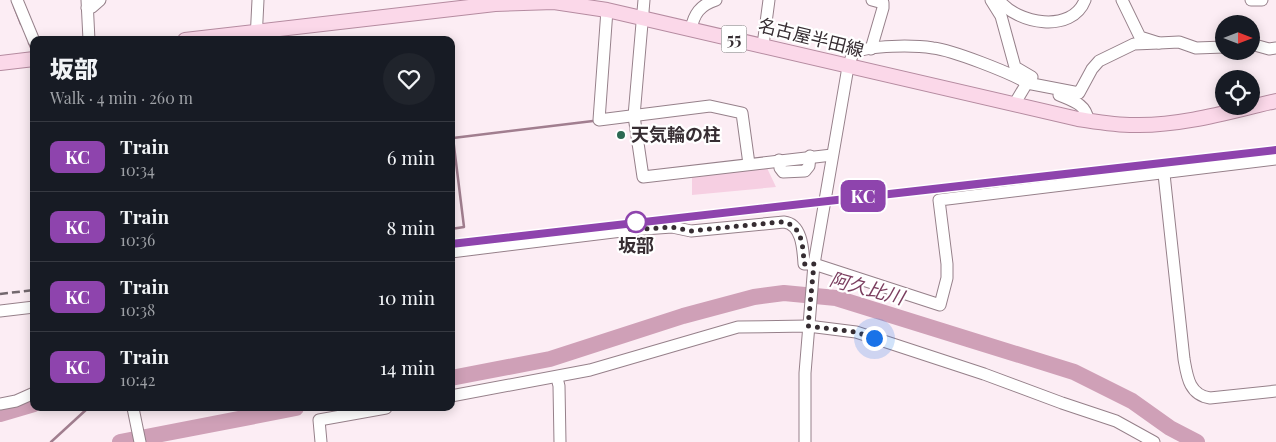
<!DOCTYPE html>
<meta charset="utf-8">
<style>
:root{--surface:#171b24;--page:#20242c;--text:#f1f3f6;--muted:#9ea1a6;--line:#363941}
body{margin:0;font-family:"Playfair Display","Noto Sans JP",serif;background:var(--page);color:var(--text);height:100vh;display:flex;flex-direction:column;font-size:19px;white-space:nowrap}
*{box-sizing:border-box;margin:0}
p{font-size:16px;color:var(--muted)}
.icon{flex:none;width:28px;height:28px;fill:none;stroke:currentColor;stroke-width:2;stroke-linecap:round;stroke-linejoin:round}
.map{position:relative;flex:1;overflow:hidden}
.side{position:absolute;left:30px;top:36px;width:425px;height:375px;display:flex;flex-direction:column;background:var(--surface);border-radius:10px;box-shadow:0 2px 12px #0003}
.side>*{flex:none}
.badge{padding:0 10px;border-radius:8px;font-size:18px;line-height:32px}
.needle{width:32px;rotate:90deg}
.buttons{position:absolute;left:1215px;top:15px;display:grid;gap:10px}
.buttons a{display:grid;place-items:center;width:45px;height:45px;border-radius:50%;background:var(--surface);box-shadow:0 2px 12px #0003;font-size:25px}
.you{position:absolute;width:25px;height:25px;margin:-12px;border:4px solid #fff;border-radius:50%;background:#1a73e8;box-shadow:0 0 0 8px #1a73e833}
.map>.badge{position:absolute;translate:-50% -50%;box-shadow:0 0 0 2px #fff}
.round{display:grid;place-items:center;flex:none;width:52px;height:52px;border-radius:26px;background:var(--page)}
.head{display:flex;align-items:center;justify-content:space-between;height:85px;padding:0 20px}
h1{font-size:24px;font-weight:800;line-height:38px}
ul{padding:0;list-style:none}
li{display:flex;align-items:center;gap:15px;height:70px;padding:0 20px;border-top:1px solid var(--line)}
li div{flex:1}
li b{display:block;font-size:19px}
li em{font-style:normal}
li .badge{min-width:55px;font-weight:700;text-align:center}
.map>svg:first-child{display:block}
.green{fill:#f6cfe2}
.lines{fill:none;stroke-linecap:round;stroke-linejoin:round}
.stream{stroke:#a17e8f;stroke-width:2.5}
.river{stroke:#cfa0b7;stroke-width:16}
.minor-casing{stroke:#96808a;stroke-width:13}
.major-casing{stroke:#b58ba0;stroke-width:16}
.minor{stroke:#fff;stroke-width:11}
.major{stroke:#fbd8e9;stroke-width:14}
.rail{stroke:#73686e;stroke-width:2.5;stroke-dasharray:8 4;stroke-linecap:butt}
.line-casing{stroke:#fff;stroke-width:11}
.line{stroke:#8e44ad;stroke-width:8}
.walk{stroke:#362d32;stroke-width:5;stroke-dasharray:0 9}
.poi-dot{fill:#2c6953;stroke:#fff;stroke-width:2}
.stop-dot{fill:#fff;stroke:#8e44ad;stroke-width:2.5}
.labels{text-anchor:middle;stroke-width:4.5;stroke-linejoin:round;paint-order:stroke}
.shield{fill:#fff;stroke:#726c70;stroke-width:1}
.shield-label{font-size:16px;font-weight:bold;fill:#362d32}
.street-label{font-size:18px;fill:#362d32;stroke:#fff}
.poi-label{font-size:18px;font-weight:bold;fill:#362d32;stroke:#fff;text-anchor:start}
.stop-label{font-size:18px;font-weight:bold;fill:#362d32;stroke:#fff}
.water-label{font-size:19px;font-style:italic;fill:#7b3e5f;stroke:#fff}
</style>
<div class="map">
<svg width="1276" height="442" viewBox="0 0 1276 442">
<rect width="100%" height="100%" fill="#fcedf4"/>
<path class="green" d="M 767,168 L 776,187 L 692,195 L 692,175 Z"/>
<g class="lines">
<g class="stream">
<path d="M 14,6 L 21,24"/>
<path d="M 29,43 L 34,54"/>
<path d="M 451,229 L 464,227 L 453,138 L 593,121"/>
<path d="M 51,442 L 88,408"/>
</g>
<g class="river">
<path d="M 451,378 L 550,359 L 683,316 L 754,297 L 784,293 L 836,298 L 1074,372 L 1132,401 L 1170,428 L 1197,442"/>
<path d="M 0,414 L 34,404"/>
<path d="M 120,442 L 296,408"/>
</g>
<g class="minor-casing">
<g id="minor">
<path d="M 17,0 L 34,41"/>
<path d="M 87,0 L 89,40"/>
<path d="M 644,0 L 634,116 L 643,177 L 832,155"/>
<path d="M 991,0 L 1001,16 L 1015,67 L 1032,77"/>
<path d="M 999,0 C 1017,24 1072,34 1085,0"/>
<path d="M 1122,0 L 1140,37 L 1159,43 L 1179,42 L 1196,48 L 1224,47"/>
<path d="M 1251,0 L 1262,0"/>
<path d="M 87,8 L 92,7 L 100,0"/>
<path d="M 607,10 L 599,120 L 710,106 L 742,113 L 749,164"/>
<path d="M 691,29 C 694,14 700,5 716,0"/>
<path d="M 256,40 L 258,0"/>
<path d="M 1251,44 L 1269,49 L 1276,48"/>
<path d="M 763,45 L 769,0"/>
<path d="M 871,49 L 883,8 L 883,3 L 872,0"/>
<path d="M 1059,95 C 1073,101 1086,104 1088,120"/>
<path d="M 1015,103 L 1027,83 L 1079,93 L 1092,69 L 1099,61 L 1134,44 L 1159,43"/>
<path d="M 779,160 L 780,168 L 783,172 L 805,171 L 809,166 L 810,156"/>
<path d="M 1164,174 L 1184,359 C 1187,376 1189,395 1210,398 L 1276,391"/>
<path d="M 451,252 L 630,230 L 672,227 L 691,231 L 784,222 C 802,224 803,249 804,264 L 814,264 L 940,305 L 947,278 L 947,264 L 939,200 L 1276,159"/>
<path d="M 0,311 L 34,307"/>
<path d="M 557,378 L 559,386 L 560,442"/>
<path d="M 451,396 L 590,370 L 738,327 L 808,326 L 856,332 L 984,374 L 1062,403 L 1116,421 L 1154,442"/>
<path d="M 0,404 L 16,401 L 34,393"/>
<path d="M 133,408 L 140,442"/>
<path d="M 321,442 L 319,420 L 386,408"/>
<path d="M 805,442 L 805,373 L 814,264 L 848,67 L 853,53 C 871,45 913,45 933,48 C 952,50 1011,73 1027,83"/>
</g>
</g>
<g class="major-casing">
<g id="major">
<path d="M 185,40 L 495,4 L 554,2 L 607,10 L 1078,119 C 1098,122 1119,126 1139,125 C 1186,125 1231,111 1276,101"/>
<path d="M 0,63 L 34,59"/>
</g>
</g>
<use href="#minor" class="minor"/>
<use href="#major" class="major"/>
<g class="rail">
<path d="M 451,244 L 1276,150"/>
<path d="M 0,294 L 34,290"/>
</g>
</g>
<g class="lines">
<g class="line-casing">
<path id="line" d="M 451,244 L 1276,150"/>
</g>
<use href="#line" class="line"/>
<path class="walk" d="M 636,222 L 630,230 L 672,227 L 691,231 L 779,222 C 802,222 803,245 804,264 L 814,264 L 808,326 L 856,332 L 874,338"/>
</g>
<circle class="poi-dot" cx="621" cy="135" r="5"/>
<circle class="stop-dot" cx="636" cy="222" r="10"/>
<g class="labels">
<rect class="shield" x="721.5" y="25.5" width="25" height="27" rx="4"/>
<g class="shield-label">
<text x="734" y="45">55</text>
</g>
<g class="street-label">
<text transform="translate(811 38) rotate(14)" y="6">名古屋半田線</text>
</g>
<g class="poi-label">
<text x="631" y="141">天気輪の柱</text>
</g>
<g class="stop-label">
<text x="636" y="252">坂部</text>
</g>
<g class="water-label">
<text transform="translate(867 288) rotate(15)" y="7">阿久比川</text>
</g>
</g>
</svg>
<div class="buttons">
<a><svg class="needle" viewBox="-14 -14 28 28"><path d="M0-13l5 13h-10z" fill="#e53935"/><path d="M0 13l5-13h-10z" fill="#9ea1a6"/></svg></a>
<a><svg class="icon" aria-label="locate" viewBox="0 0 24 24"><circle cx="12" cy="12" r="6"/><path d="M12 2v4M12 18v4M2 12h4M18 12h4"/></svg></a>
</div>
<div class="you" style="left:874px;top:338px"></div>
<b class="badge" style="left:863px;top:196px;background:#8e44ad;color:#fff">KC</b>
<section class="side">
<div class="head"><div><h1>坂部</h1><p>Walk · 4 min · 260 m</p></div><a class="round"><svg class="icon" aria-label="heart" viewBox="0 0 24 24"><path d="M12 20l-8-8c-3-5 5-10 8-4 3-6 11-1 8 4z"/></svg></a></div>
<ul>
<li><span class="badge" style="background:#8e44ad;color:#fff">KC</span><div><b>Train</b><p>10:34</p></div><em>6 min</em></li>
<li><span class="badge" style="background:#8e44ad;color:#fff">KC</span><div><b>Train</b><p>10:36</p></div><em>8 min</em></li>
<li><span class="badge" style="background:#8e44ad;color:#fff">KC</span><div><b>Train</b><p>10:38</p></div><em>10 min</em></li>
<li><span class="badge" style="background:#8e44ad;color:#fff">KC</span><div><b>Train</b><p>10:42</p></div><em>14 min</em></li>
</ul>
</section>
</div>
